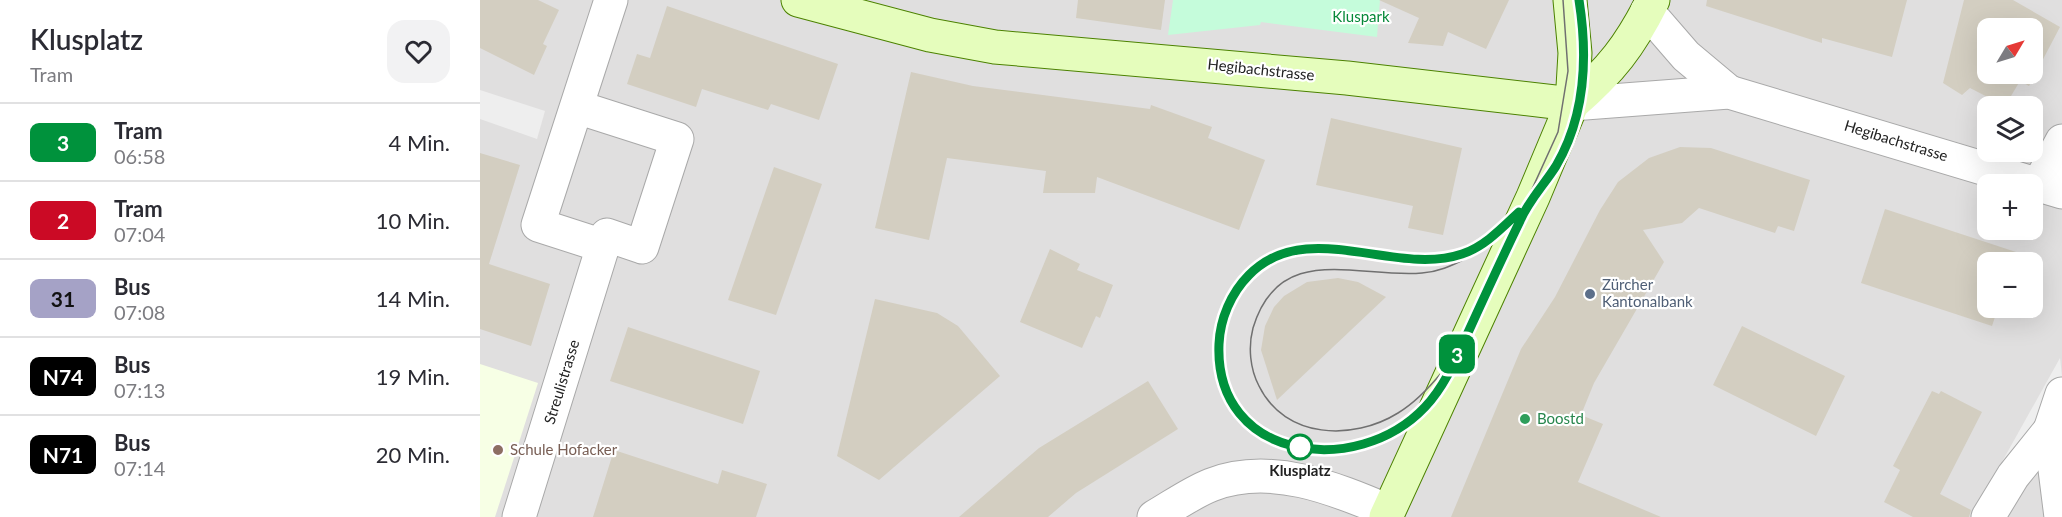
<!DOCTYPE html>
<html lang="de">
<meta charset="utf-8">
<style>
:root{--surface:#fff;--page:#f2f2f3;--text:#2b2b33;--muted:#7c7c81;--line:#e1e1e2}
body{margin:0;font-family:Lato,sans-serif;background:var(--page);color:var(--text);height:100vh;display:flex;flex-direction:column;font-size:22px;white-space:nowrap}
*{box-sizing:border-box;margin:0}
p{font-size:20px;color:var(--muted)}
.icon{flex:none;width:33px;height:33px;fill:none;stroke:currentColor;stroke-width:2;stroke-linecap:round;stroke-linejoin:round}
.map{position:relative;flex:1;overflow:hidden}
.sheet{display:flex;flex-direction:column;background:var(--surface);width:480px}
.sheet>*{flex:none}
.badge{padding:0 12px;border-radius:9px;font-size:21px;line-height:39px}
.needle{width:39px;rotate:52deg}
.buttons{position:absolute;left:1497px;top:18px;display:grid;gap:12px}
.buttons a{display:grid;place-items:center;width:66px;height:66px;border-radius:12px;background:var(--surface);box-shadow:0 6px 24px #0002;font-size:30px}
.map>.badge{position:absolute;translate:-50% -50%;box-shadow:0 0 0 3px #fff}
.round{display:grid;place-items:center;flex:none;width:63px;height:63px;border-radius:18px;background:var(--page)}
.summary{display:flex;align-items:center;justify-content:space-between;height:102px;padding:0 30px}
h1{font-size:28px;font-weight:600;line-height:45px}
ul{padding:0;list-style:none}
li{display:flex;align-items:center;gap:18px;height:78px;padding:0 30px;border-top:2px solid var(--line)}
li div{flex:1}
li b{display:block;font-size:22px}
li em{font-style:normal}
li .badge{min-width:66px;font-weight:700;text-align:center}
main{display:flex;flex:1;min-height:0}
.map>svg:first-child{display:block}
.residential{fill:#e0dfdf;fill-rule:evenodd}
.education{fill:#f7ffe5}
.park{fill:#c5fcdb}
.parking{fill:#eee}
.building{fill:#d3cec1;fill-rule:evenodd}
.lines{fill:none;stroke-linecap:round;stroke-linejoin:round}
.street-casing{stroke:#a9a9a9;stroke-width:35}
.secondary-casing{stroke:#4c8200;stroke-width:35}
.street{stroke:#fff;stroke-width:33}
.secondary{stroke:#e5fdbc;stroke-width:33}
.tram{stroke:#707070;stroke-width:1.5}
.line-casing{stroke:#fff;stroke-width:14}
.line{stroke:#00923c;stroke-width:9}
.service-dot{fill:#5c6f8a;stroke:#fff;stroke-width:2}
.leisure-dot{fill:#2e9e5b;stroke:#fff;stroke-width:2}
.stop-dot{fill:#fff;stroke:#00923c;stroke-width:3}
.education-dot{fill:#8d6e63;stroke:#fff;stroke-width:2}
.labels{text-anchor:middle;stroke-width:4.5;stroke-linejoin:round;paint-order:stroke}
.park-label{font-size:15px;fill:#068939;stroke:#fff}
.street-label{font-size:15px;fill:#222;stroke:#fff}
.service-label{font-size:15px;fill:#4e5e75;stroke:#fff;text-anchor:start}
.leisure-label{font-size:15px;fill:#27864d;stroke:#fff;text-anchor:start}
.education-label{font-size:15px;fill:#785e54;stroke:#fff;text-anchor:start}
.stop-label{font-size:15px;font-weight:bold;fill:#222;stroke:#fff}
</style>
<main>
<section class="sheet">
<div class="summary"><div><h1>Klusplatz</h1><p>Tram</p></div><a class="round"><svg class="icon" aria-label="heart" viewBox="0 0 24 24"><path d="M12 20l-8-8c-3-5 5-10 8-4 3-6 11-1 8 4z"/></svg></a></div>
<ul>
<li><span class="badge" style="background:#00923c;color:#fff">3</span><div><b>Tram</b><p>06:58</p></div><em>4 Min.</em></li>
<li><span class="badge" style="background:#cb0a25;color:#fff">2</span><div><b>Tram</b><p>07:04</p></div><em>10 Min.</em></li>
<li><span class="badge" style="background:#a5a2c6;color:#111">31</span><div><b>Bus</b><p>07:08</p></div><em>14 Min.</em></li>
<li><span class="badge" style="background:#000;color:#fff">N74</span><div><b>Bus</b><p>07:13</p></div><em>19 Min.</em></li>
<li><span class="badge" style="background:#000;color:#fff">N71</span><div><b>Bus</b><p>07:14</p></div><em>20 Min.</em></li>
</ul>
</section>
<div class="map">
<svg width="1582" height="517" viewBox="0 0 1582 517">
<rect width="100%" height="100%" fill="#f2f2e8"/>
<path class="residential" d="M 0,0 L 1582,0 L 1582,517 L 0,517 ZM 1508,28 L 1552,28 L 1552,74 L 1508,74 ZM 1508,106 L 1552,106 L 1552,152 L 1508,152 ZM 1508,184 L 1552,184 L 1552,230 L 1508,230 ZM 1508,262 L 1552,262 L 1552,308 L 1508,308 Z"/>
<path class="education" d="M 0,364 L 58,383 L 15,517 L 0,517 Z"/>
<path class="park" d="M 693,0 L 900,0 L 897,37 L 781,22 L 780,25 L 688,35 Z"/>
<g class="parking">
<path d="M 0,90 L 65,111 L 57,139 L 0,119 Z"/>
<path d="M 1580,358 L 1582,376 L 1527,474 L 1518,469 Z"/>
</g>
<g class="building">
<path d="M 0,0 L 58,0 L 79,10 L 63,44 L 67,46 L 54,75 L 0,48 Z"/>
<path d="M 598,0 L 685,0 L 681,30 L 596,18 Z"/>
<path d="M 899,0 L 1029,0 L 1006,49 L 968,32 L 963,46 L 928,43 L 939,18 Z"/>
<path d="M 1227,0 L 1427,0 L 1412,57 L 1342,38 L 1342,43 L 1226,6 Z"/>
<path d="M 1484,0 L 1533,0 L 1580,27 L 1549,86 L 1540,81 L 1525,106 L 1490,88 L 1482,95 L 1463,83 ZM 1508,28 L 1552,28 L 1552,74 L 1508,74 Z"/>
<path d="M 187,6 L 358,64 L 339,120 L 291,104 L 288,110 L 222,89 L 216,107 L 147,84 L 157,54 L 170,58 Z"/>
<path d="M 431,72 L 493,86 L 670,109 L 671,105 L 732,127 L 728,138 L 785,160 L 759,230 L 617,177 L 615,193 L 563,193 L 566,171 L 467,158 L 449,240 L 395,228 Z"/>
<path d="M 851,118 L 982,148 L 963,235 L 928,228 L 933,206 L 836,185 Z"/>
<path d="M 1200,147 L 1231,148 L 1330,180 L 1314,231 L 1298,226 L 1295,233 L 1219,208 L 1202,223 L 1163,230 L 1184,262 L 1114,383 L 1101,415 L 1123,424 L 1098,482 L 1181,517 L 971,517 L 1041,349 L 1075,297 L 1120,210 L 1138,182 L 1169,158 Z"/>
<path d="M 0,153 L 40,165 L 9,264 L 70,284 L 51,346 L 0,329 Z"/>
<path d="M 294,167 L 342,184 L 296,315 L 248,300 Z"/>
<path d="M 1405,209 L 1536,252 L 1533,262 L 1508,262 L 1508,308 L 1518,308 L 1512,326 L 1381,283 Z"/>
<path d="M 570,249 L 600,264 L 597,270 L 633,285 L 620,318 L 616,316 L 602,348 L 540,322 Z"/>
<path d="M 858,278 L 878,282 L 906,297 L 797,400 L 781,350 L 785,326 L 794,307 L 804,296 L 827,282 Z"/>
<path d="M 395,299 L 457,313 L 478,326 L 520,376 L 399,480 L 357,456 Z"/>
<path d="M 1262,326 L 1365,376 L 1336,436 L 1233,385 Z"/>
<path d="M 148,327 L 280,371 L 263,424 L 130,381 Z"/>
<path d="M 668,381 L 698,429 L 596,493 L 568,517 L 479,517 L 559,448 Z"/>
<path d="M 1452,391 L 1459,394 L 1461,391 L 1502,412 L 1460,494 L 1491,510 L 1489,517 L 1433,517 L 1404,502 L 1420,470 L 1413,466 Z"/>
<path d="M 134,450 L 238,484 L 242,470 L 287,484 L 276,517 L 113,517 Z"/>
</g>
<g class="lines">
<g class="street-casing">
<g id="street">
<path d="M 1167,11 L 1206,56 L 1249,92"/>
<path d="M 1092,104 L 1249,92 L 1582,192"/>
<path d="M 97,107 L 197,139 L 162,247 L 127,235 L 123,246"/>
<path d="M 1559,184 L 1582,141"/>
<path d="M 39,517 L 123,246 L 58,225 L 131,0"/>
<path d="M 674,517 C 693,506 711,493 731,485 C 790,462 854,488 908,511"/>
<path d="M 1508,517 L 1533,476 L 1570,430"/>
<path d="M 1581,517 L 1570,430 L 1582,394"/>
</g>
</g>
<g class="secondary-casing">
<g id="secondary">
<path d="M 318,0 L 450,35 L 515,47 L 867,78 L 1092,104"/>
<path d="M 1092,104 C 1131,70 1150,46 1173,0"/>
<path d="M 906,517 L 1053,197 L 1092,104 L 1095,53 L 1090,0"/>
</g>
</g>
<use href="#street" class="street"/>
<use href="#secondary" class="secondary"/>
<g class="tram">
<path d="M 1063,184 C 1103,129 1110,67 1099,0"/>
<path d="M 1021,229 C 1009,238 998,248 984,254 C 917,278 827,216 769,274 C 751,292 740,318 739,343 C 734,440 840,476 915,432 C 939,417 955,396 969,372 L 1078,132 L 1088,71 L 1083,0"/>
<path d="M 962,372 C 949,388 936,402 918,413 C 873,441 805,439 779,386 C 770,369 768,347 773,328 C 799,240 880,279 942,273 C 958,272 971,266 985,259"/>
</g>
</g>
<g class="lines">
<g class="line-casing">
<path id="line" d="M 1039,212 C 1022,228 1004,247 982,254 C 914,277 827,216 769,275 C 751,293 740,319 739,344 C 734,461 877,479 945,407 C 966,385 978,354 991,326 C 1007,291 1023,256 1040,221 C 1049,200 1064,185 1076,166 C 1106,115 1108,57 1099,0"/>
</g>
<use href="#line" class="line"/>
</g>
<circle class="service-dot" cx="1110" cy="294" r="6"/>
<circle class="leisure-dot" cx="1045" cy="419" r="6"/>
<circle class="stop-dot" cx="820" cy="447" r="12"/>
<circle class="education-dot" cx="18" cy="450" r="6"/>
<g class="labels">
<g class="park-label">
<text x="881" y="22">Kluspark</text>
</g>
<g class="street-label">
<text transform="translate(781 70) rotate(6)" y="5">Hegibachstrasse</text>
<text transform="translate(1416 141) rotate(17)" y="5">Hegibachstrasse</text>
<text transform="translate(82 382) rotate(-73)" y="5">Streulistrasse</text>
</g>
<g class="service-label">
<text x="1122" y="290">Zürcher<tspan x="1122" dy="17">Kantonalbank</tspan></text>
</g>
<g class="leisure-label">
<text x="1057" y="424">Boostd</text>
</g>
<g class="education-label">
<text x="30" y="455">Schule Hofacker</text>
</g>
<g class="stop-label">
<text x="820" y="476">Klusplatz</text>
</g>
</g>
</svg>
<div class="buttons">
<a><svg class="needle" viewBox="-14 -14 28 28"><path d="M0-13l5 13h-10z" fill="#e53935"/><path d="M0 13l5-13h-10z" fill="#7c7c81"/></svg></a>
<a><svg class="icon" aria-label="layers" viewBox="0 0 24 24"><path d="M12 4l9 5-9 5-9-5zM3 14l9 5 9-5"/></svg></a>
<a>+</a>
<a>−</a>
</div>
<b class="badge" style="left:977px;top:354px;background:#00923c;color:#fff">3</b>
</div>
</main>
